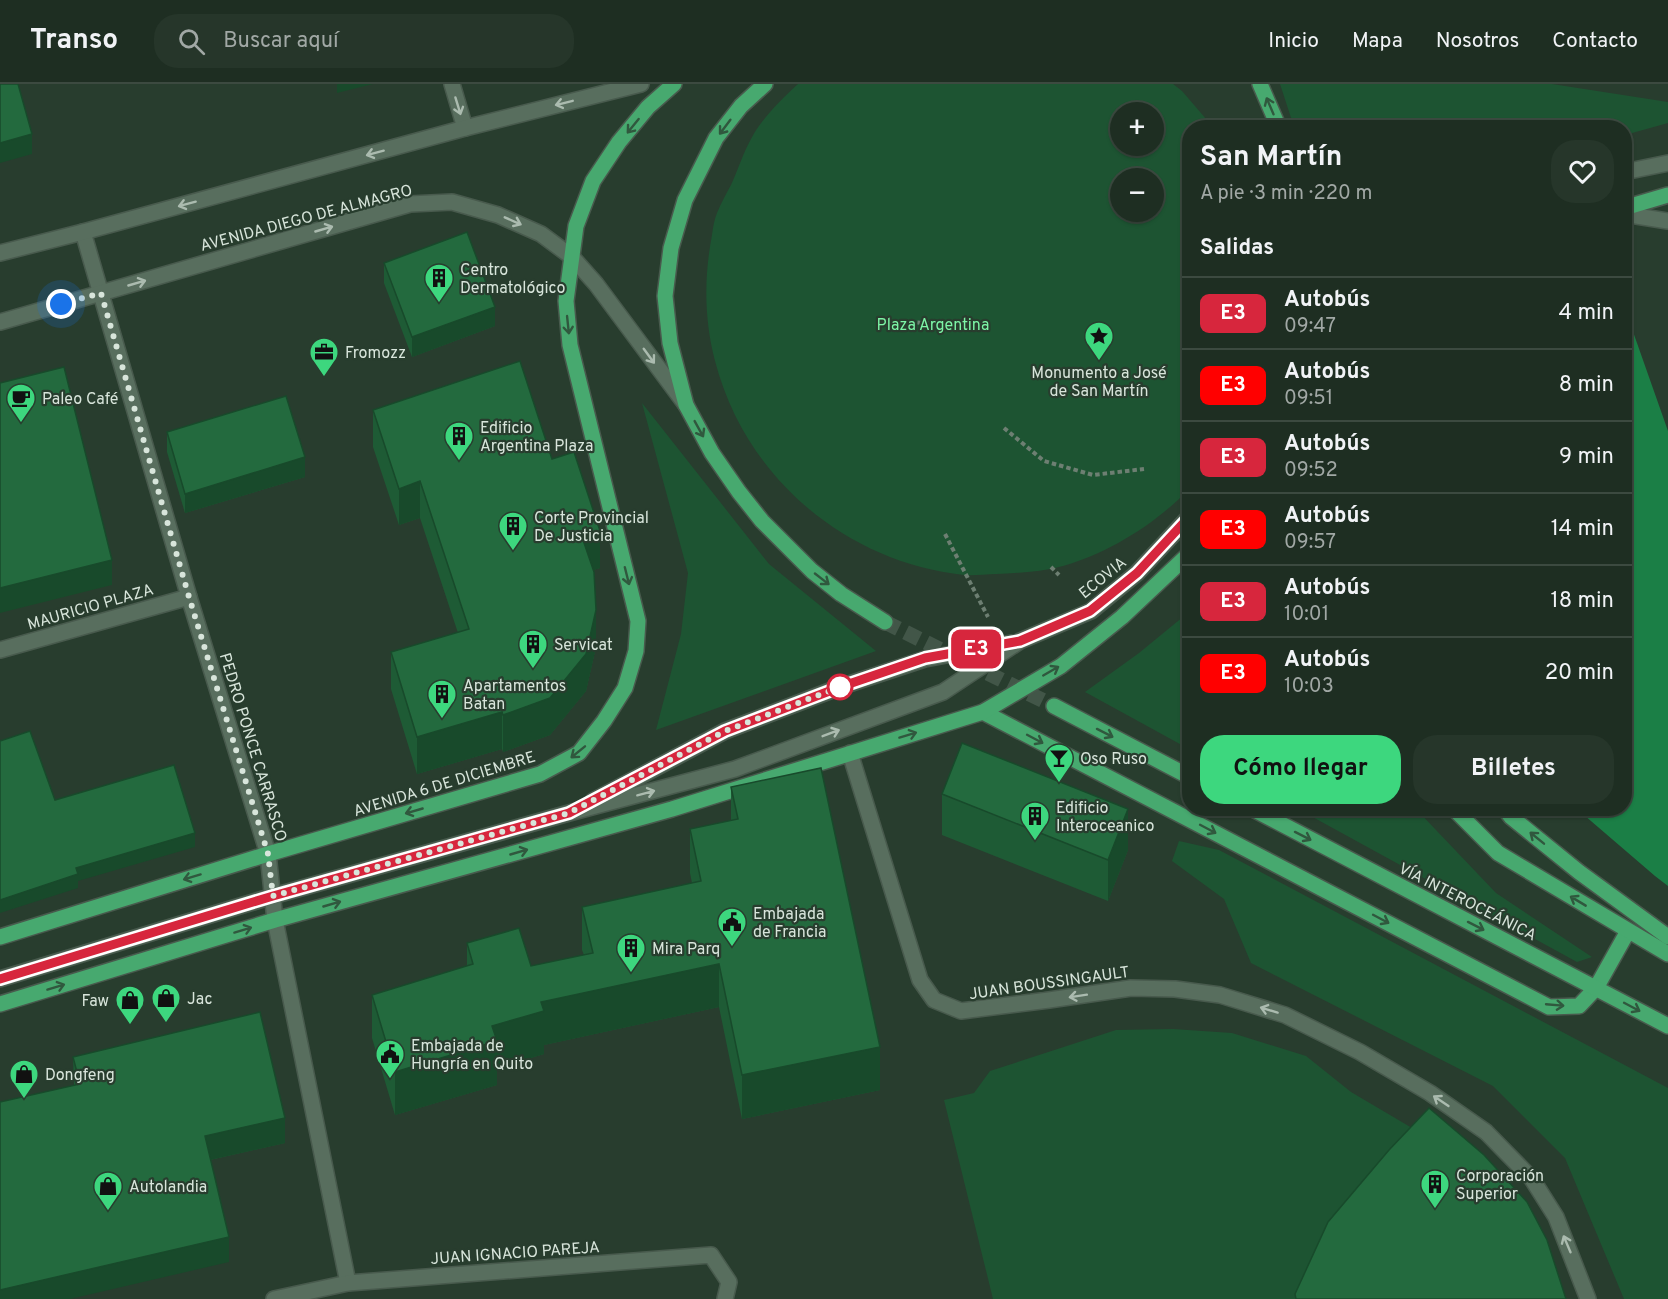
<!DOCTYPE html>
<html lang="es">
<meta charset="utf-8">
<style>
:root{--surface:#1e2e22;--page:#26362a;--text:#f1f3f6;--muted:#a1a8a5;--line:#3c4a40;--accent:#3dd77e}
body{margin:0;font-family:Overpass,sans-serif;background:var(--page);color:var(--text);height:100vh;display:flex;flex-direction:column;font-size:22px;white-space:nowrap}
*{box-sizing:border-box;margin:0}
p{font-size:20px;color:var(--muted)}
.icon{flex:none;width:33px;height:33px;fill:none;stroke:currentColor;stroke-width:2;stroke-linecap:round;stroke-linejoin:round}
.map{position:relative;flex:1;overflow:hidden}
.panel{position:absolute;left:1182px;top:36px;width:450px;height:696px;display:flex;flex-direction:column;background:var(--surface);border-radius:24px;box-shadow:0 2px 4px #0004,0 0 0 2px var(--line)}
.panel>*{flex:none}
.badge{padding:0 12px;border-radius:9px;font-size:21px;line-height:39px}
.fabs{position:absolute;left:1110px;top:18px;display:grid;gap:12px}
.fabs a{display:grid;place-items:center;width:54px;height:54px;border-radius:50%;background:var(--surface);box-shadow:0 2px 4px #0004,0 0 0 2px var(--line);font-size:30px}
.you{position:absolute;width:30px;height:30px;margin:-15px;border:4px solid #fff;border-radius:50%;background:#1a73e8;box-shadow:0 0 0 9px #1a73e833}
.map>.badge{position:absolute;translate:-50% -50%;box-shadow:0 0 0 3px #fff}
h2{padding:0 18px;font-size:22px;line-height:54px}
.round{display:grid;place-items:center;flex:none;width:63px;height:63px;border-radius:24px;background:var(--page)}
.summary{display:flex;align-items:center;justify-content:space-between;height:102px;padding:0 18px}
h1{font-size:28px;font-weight:700;line-height:45px}
.action{display:flex;gap:12px;margin-top:auto;padding:12px 18px}
.action a{flex:1;height:69px;border-radius:24px;background:var(--accent);color:#111;font-size:24px;font-weight:700;line-height:69px;text-align:center}
.action a+a{background:var(--page);color:var(--text)}
ul{padding:0;list-style:none}
li{display:flex;align-items:center;gap:18px;height:72px;padding:0 18px;border-top:2px solid var(--line)}
li div{flex:1}
li b{display:block;font-size:22px}
li em{font-style:normal}
li .badge{min-width:66px;font-weight:700;text-align:center}
header{display:flex;align-items:center;gap:36px;box-sizing:border-box;height:84px;padding:0 30px;background:var(--surface);border-bottom:2px solid var(--line)}
header strong{font-size:28px}
nav{display:flex;gap:33px;margin-inline-start:auto;font-size:21px}
.search{width:420px;height:54px;background:var(--page);display:flex;align-items:center;gap:15px;box-sizing:border-box;padding:0 21px;border-radius:24px;color:var(--muted);font-size:22px}
.map>svg:first-child{display:block}
.green{fill:#1d5432;fill-rule:evenodd}
.forest{fill:#1b7f46}
.lines{fill:none;stroke-linecap:round;stroke-linejoin:round}
.primary-tunnel{stroke:#425648;stroke-width:15;stroke-dasharray:15 8;stroke-linecap:butt}
.service-casing{stroke:#485a4d;stroke-width:18}
.minor-casing{stroke:#485a4d;stroke-width:18}
.secondary-casing{stroke:#485a4d;stroke-width:18}
.primary-casing{stroke:#485a4d;stroke-width:18}
.path{stroke:#6d7f72;stroke-width:4;stroke-dasharray:4.5 3;stroke-linecap:butt}
.service{stroke:#586e5e;stroke-width:15}
.minor{stroke:#586e5e;stroke-width:15}
.secondary{stroke:#586e5e;stroke-width:15}
.primary{stroke:#47a96f;stroke-width:15}
.wall{fill:#1e5b35}
.shaded-wall{fill:#184a2b}
.building{fill:#236a3e;stroke:#184a2b;stroke-width:1.5}
.oneway{stroke:#abbbaf}
.oneway2{stroke:#30583e}
.line-casing{stroke:#fff;stroke-width:14}
.line{stroke:#d7263d;stroke-width:9}
.walk{stroke:#d8e5db;stroke-width:6;stroke-dasharray:0 10.8}
.stop-dot{fill:#fff;stroke:#d7263d;stroke-width:3}
.labels{text-anchor:middle;stroke-width:4.5;stroke-linejoin:round;paint-order:stroke}
.street-label{font-size:16px;fill:#d8e5db;stroke:#283d2e}
.poi-label{font-size:16px;fill:#d8e5db;stroke:#283d2e;text-anchor:start}
.park-label{font-size:16px;fill:#7df5a6;stroke:#283d2e}
</style>
<header>
<strong>Transo</strong>
<div class="search"><svg class="icon" aria-label="search" viewBox="0 0 24 24"><circle cx="10" cy="10" r="6"/><path d="M15 15l6 6"/></svg>Buscar aquí</div>
<nav><a>Inicio</a><a>Mapa</a><a>Nosotros</a><a>Contacto</a></nav>
</header>
<div class="map">
<svg width="1668" height="1215" viewBox="0 0 1668 1215">
<rect width="100%" height="100%" fill="#283d2e"/>
<g class="green">
<path d="M 798,0 L 1173,0 L 1182,7 L 1213,43 L 1190,44 L 1190,404 C 1157,439 1109,469 1063,482 C 1041,488 1018,489 996,490 C 985,490 974,492 964,491 C 845,478 745,393 715,277 C 704,235 704,193 712,151 C 713,144 714,136 717,129 C 721,119 726,110 731,101 C 738,86 743,69 751,55 C 762,34 781,16 798,0 ZM 1120,28 L 1154,28 L 1154,62 L 1120,62 ZM 1120,94 L 1154,94 L 1154,128 L 1120,128 Z"/>
<path d="M 1280,0 L 1552,0 L 1668,18 L 1668,39 L 1625,51 L 1624,44 L 1294,43 Z"/>
<path d="M 642,319 L 769,480 L 876,567 L 656,646 L 681,550 L 688,489 Z"/>
<path d="M 1189,528 L 1189,665 L 1085,608 L 1139,569 Z"/>
<path d="M 1298,725 L 1416,725 L 1496,809 L 1592,873 L 1577,878 Z"/>
<path d="M 1179,757 L 1219,766 L 1668,1004 L 1668,1215 L 1624,1215 L 1565,1074 L 1493,1002 L 1251,879 L 1224,815 L 1172,777 Z"/>
<path d="M 1173,945 L 1232,949 L 1306,972 L 1351,1008 L 1429,1054 L 1307,1215 L 993,1215 L 944,1016 L 974,1009 L 990,987 L 1116,946 Z"/>
</g>
<path class="forest" d="M 1625,225 L 1668,347 L 1668,802 L 1655,792 L 1577,725 L 1624,724 Z"/>
<g class="lines">
<path class="primary-tunnel" d="M 885,538 L 1054,622"/>
<g class="service-casing">
<g id="service">
<path d="M 1624,88 L 1668,79"/>
<path d="M 1624,130 L 1668,137"/>
<path d="M 593,717 L 725,647 L 840,603 L 925,575 L 1011,559"/>
<path d="M 0,895 L 273,812 L 569,729 L 735,685 L 943,608 L 1020,557 L 1091,527 L 1137,489 L 1190,432"/>
</g>
</g>
<g class="minor-casing">
<g id="minor">
<path d="M 452,0 L 465,44"/>
<path d="M 83,148 L 189,513 L 268,770 L 275,836 L 348,1199"/>
<path d="M 0,566 L 189,513"/>
<path d="M 274,1215 L 348,1199 L 711,1171 L 729,1198 L 725,1215"/>
</g>
</g>
<g class="secondary-casing">
<g id="secondary">
<path d="M 0,169 L 83,148 L 465,44 L 641,0"/>
<path d="M 0,238 L 410,120 L 452,118 L 498,131 L 541,150 L 572,173 L 596,200 L 686,321"/>
<path d="M 850,669 L 920,896 L 934,916 L 961,927 L 1049,916 L 1131,904 L 1175,905 L 1220,911 L 1285,931 L 1360,968 L 1430,1009 L 1486,1048 L 1532,1095 L 1556,1133 L 1588,1215"/>
</g>
</g>
<g class="primary-casing">
<g id="primary">
<path d="M 765,0 L 741,22 L 716,54 L 685,116 L 671,164 L 665,212 L 670,259 L 686,321 L 712,369 L 739,408 L 762,437 L 812,487 L 841,510 L 885,538"/>
<path d="M 1260,0 L 1279,44"/>
<path d="M 1624,124 L 1668,111"/>
<path d="M 1054,622 L 1190,693"/>
<path d="M 983,628 L 1549,923 L 1579,922 L 1596,904 L 1628,847"/>
<path d="M 1251,724 L 1668,942"/>
<path d="M 1453,724 L 1498,769 L 1668,870"/>
<path d="M 1504,724 L 1511,733 L 1579,788 L 1668,853"/>
<path d="M 0,853 L 268,770 L 540,690 L 579,669 L 604,637 L 625,604 L 636,567 L 638,537 L 570,261 L 566,217 L 576,142 L 593,97 L 619,58 L 648,23 L 674,0"/>
<path d="M 0,920 L 275,836 L 672,725 L 983,628 L 1061,582 L 1122,533 L 1190,469"/>
</g>
</g>
<g class="path">
<path d="M 910,238 L 975,243"/>
<path d="M 1004,344 L 1044,377 L 1093,391 L 1144,385"/>
<path d="M 945,450 L 988,533"/>
<path d="M 1051,483 L 1059,491"/>
</g>
<use href="#service" class="service"/>
<use href="#minor" class="minor"/>
<use href="#secondary" class="secondary"/>
<use href="#primary" class="primary"/>
</g>
<g class="wall">
<path d="M 384,179 L 495,242 L 412,273 L 384,199 Z"/>
<path d="M 373,326 L 552,375 L 600,484 L 593,486 L 596,563 L 586,607 L 550,651 L 503,668 L 502,665 L 417,690 L 391,605 L 391,568 L 458,549 L 420,434 L 399,441 L 373,363 Z"/>
<path d="M 167,348 L 305,393 L 185,429 L 167,368 Z"/>
<path d="M 731,703 L 880,1006 L 742,1035 L 719,923 L 544,961 L 544,970 L 497,984 L 497,1001 L 395,1031 L 372,954 L 372,911 L 467,882 L 467,859 L 531,882 L 584,871 L 582,866 L 582,823 L 692,799 L 690,789 L 690,745 L 731,737 Z"/>
<path d="M 942,710 L 1128,766 L 1108,817 L 942,751 Z"/>
<path d="M 73,973 L 285,1059 L 210,1076 L 229,1178 L 74,1001 Z"/>
</g>
<g class="shaded-wall">
<path d="M 337,0 L 373,0 L 337,9 Z"/>
<path d="M 32,50 L 32,70 L 0,79 L 0,59 Z"/>
<path d="M 495,223 L 495,242 L 412,273 L 412,253 Z"/>
<path d="M 305,373 L 305,393 L 185,429 L 185,410 Z"/>
<path d="M 420,397 L 420,434 L 399,441 L 399,405 Z"/>
<path d="M 600,447 L 600,484 L 582,490 L 582,453 Z"/>
<path d="M 112,476 L 112,501 L 0,529 L 0,504 Z"/>
<path d="M 596,526 L 596,563 L 586,607 L 550,651 L 503,668 L 503,631 Z"/>
<path d="M 502,628 L 502,665 L 417,690 L 417,653 Z"/>
<path d="M 1128,725 L 1128,766 L 1108,817 L 1108,776 Z"/>
<path d="M 195,749 L 195,763 L 78,797 L 78,804 L 0,829 L 0,816 L 76,784 Z"/>
<path d="M 719,880 L 719,923 L 544,961 L 544,970 L 497,984 L 497,1001 L 395,1031 L 395,988 L 541,918 Z"/>
<path d="M 880,963 L 880,1006 L 742,1035 L 742,991 Z"/>
<path d="M 285,1034 L 285,1059 L 205,1077 L 205,1052 Z"/>
<path d="M 229,1153 L 229,1178 L 70,1215 L 0,1215 L 0,1206 Z"/>
</g>
<g class="building">
<path d="M 0,0 L 18,0 L 32,50 L 0,59 Z"/>
<path d="M 467,148 L 495,223 L 412,253 L 384,179 Z"/>
<path d="M 520,277 L 552,375 L 574,368 L 600,447 L 582,453 L 594,488 L 596,526 L 586,570 L 550,614 L 503,631 L 502,628 L 417,653 L 391,568 L 469,545 L 420,397 L 399,405 L 373,326 Z"/>
<path d="M 64,283 L 112,476 L 0,504 L 0,299 Z"/>
<path d="M 286,312 L 305,373 L 185,410 L 167,348 Z"/>
<path d="M 30,647 L 55,716 L 174,681 L 195,749 L 76,784 L 78,790 L 0,816 L 0,657 Z"/>
<path d="M 962,659 L 1128,725 L 1108,776 L 942,710 Z"/>
<path d="M 821,684 L 880,963 L 742,991 L 719,880 L 541,918 L 544,927 L 492,942 L 497,957 L 395,988 L 372,911 L 473,880 L 467,859 L 519,844 L 531,882 L 593,869 L 582,823 L 701,797 L 690,745 L 738,735 L 731,703 Z"/>
<path d="M 260,928 L 285,1034 L 205,1052 L 229,1153 L 0,1206 L 0,1018 L 80,1000 L 73,973 Z"/>
<path d="M 1429,1024 L 1484,1071 L 1527,1118 L 1547,1156 L 1566,1215 L 1296,1215 L 1295,1210 L 1328,1138 L 1389,1066 Z"/>
</g>
<defs><path id="oneway-shaft" d="M-6 0H5M1.5-3L5.5 0L1.5 3" fill="none" stroke-width="1.6" stroke-linecap="round" stroke-linejoin="round" transform="scale(1.5)"/></defs>
<g class="oneway">
<use href="#oneway-shaft" transform="translate(564 19) rotate(166)"/>
<use href="#oneway-shaft" transform="translate(458 22) rotate(73)"/>
<use href="#oneway-shaft" transform="translate(375 69) rotate(165)"/>
<use href="#oneway-shaft" transform="translate(187 120) rotate(165)"/>
<use href="#oneway-shaft" transform="translate(513 137) rotate(24)"/>
<use href="#oneway-shaft" transform="translate(324 145) rotate(-16)"/>
<use href="#oneway-shaft" transform="translate(137 199) rotate(-16)"/>
<use href="#oneway-shaft" transform="translate(649 272) rotate(54)"/>
<use href="#oneway-shaft" transform="translate(831 649) rotate(-21)"/>
<use href="#oneway-shaft" transform="translate(646 709) rotate(-15)"/>
<use href="#oneway-shaft" transform="translate(1078 912) rotate(171)"/>
<use href="#oneway-shaft" transform="translate(1269 926) rotate(-163)"/>
<use href="#oneway-shaft" transform="translate(1441 1017) rotate(-146)"/>
<use href="#oneway-shaft" transform="translate(1567 1160) rotate(-113)"/>
</g>
<g class="oneway2">
<use href="#oneway-shaft" transform="translate(1270 22) rotate(-113)"/>
<use href="#oneway-shaft" transform="translate(633 42) rotate(129)"/>
<use href="#oneway-shaft" transform="translate(725 43) rotate(127)"/>
<use href="#oneway-shaft" transform="translate(568 241) rotate(84)"/>
<use href="#oneway-shaft" transform="translate(699 345) rotate(61)"/>
<use href="#oneway-shaft" transform="translate(627 492) rotate(76)"/>
<use href="#oneway-shaft" transform="translate(822 495) rotate(38)"/>
<use href="#oneway-shaft" transform="translate(1051 587) rotate(-30)"/>
<use href="#oneway-shaft" transform="translate(1105 649) rotate(27)"/>
<use href="#oneway-shaft" transform="translate(908 651) rotate(-17)"/>
<use href="#oneway-shaft" transform="translate(1035 655) rotate(28)"/>
<use href="#oneway-shaft" transform="translate(578 668) rotate(141)"/>
<use href="#oneway-shaft" transform="translate(414 727) rotate(164)"/>
<use href="#oneway-shaft" transform="translate(1208 745) rotate(28)"/>
<use href="#oneway-shaft" transform="translate(1303 752) rotate(27)"/>
<use href="#oneway-shaft" transform="translate(1537 754) rotate(-141)"/>
<use href="#oneway-shaft" transform="translate(519 768) rotate(-16)"/>
<use href="#oneway-shaft" transform="translate(192 793) rotate(163)"/>
<use href="#oneway-shaft" transform="translate(1578 817) rotate(-149)"/>
<use href="#oneway-shaft" transform="translate(332 820) rotate(-16)"/>
<use href="#oneway-shaft" transform="translate(1381 835) rotate(28)"/>
<use href="#oneway-shaft" transform="translate(1476 842) rotate(27)"/>
<use href="#oneway-shaft" transform="translate(243 846) rotate(-17)"/>
<use href="#oneway-shaft" transform="translate(56 903) rotate(-17)"/>
<use href="#oneway-shaft" transform="translate(1555 921) rotate(5)"/>
<use href="#oneway-shaft" transform="translate(1632 923) rotate(28)"/>
</g>
<g class="lines">
<g class="line-casing">
<path id="line" d="M 0,895 L 273,812 L 569,729 L 725,647 L 840,603 L 925,574 L 1020,557 L 1090,527 L 1137,489 L 1190,432"/>
</g>
<use href="#line" class="line"/>
<path class="walk" d="M 61,220 L 101,209 L 189,513 L 268,770 L 273,812 L 569,729 L 725,647 L 840,603"/>
</g>
<defs>
<g id="building-pin" transform="scale(1.5)"><path d="M0 17L-7.5 6A9.5 9.5 0 1 1 7.5 6Z" fill="#3dd77e" stroke="#283d2e"/><path d="M-4-6H4V6H1V3H-1V6H-4ZM-2.5-4.3h1.7v1.8h-1.7ZM.8-4.3h1.7v1.8H.8ZM-2.5-1h1.7V.8h-1.7ZM.8-1h1.7V.8H.8Z" fill="#111"/></g>
<g id="sight-pin" transform="scale(1.5)"><path d="M0 17L-7.5 6A9.5 9.5 0 1 1 7.5 6Z" fill="#3dd77e" stroke="#283d2e"/><path d="M0-6L1.8-2.2L6-1.7L2.9 1.2L3.7 5.4L0 3.3L-3.7 5.4L-2.9 1.2L-6-1.7L-1.8-2.2Z" fill="#111"/></g>
<g id="office-pin" transform="scale(1.5)"><path d="M0 17L-7.5 6A9.5 9.5 0 1 1 7.5 6Z" fill="#3dd77e" stroke="#283d2e"/><path d="M-6-3h4V-5.5h4V-3h4V5H-6ZM-1-4.5V-3h2v-1.5ZM-6 0V1H6V0Z" fill="#111"/></g>
<g id="cafe-pin" transform="scale(1.5)"><path d="M0 17L-7.5 6A9.5 9.5 0 1 1 7.5 6Z" fill="#3dd77e" stroke="#283d2e"/><path d="M-5.5-4.5H6V0H3Q3 3.5 0 3.5H-2.5Q-5.5 3.5-5.5 0ZM3-3.2v2h1.7v-2ZM-6 4.5H4V6H-6Z" fill="#111"/></g>
<g id="bar-pin" transform="scale(1.5)"><path d="M0 17L-7.5 6A9.5 9.5 0 1 1 7.5 6Z" fill="#3dd77e" stroke="#283d2e"/><path d="M-6-5H6L.8 .8V4.5H3.5V6h-7V4.5H-.8V.8Z" fill="#111"/></g>
<g id="civic-pin" transform="scale(1.5)"><path d="M0 17L-7.5 6A9.5 9.5 0 1 1 7.5 6Z" fill="#3dd77e" stroke="#283d2e"/><path d="M-.6-6.5H3V-4.5H.6V-3L4-1V1h2V6H-6V1h2V-1L-.6-3ZM-1.2 2.5V6h2.4V2.5Z" fill="#111"/></g>
<g id="shop-pin" transform="scale(1.5)"><path d="M0 17L-7.5 6A9.5 9.5 0 1 1 7.5 6Z" fill="#3dd77e" stroke="#283d2e"/><path d="M-5-2.5h2.3a2.7 3.5 0 0 1 5.4 0H5L5.5 6h-11ZM-1.5-2.5h3a1.5 2.3 0 0 0-3 0Z" fill="#111"/></g>
</defs>
<g fill-rule="evenodd">
<use href="#building-pin" x="439" y="194"/>
<use href="#sight-pin" x="1099" y="252"/>
<use href="#office-pin" x="324" y="268"/>
<use href="#cafe-pin" x="21" y="314"/>
<use href="#building-pin" x="459" y="352"/>
<use href="#building-pin" x="513" y="442"/>
<use href="#building-pin" x="533" y="560"/>
<use href="#building-pin" x="442" y="610"/>
<use href="#bar-pin" x="1059" y="674"/>
<use href="#building-pin" x="1035" y="732"/>
<use href="#civic-pin" x="732" y="838"/>
<use href="#building-pin" x="631" y="864"/>
<use href="#shop-pin" x="166" y="914"/>
<use href="#shop-pin" x="130" y="916"/>
<use href="#civic-pin" x="390" y="970"/>
<use href="#shop-pin" x="24" y="990"/>
<use href="#building-pin" x="1435" y="1100"/>
<use href="#shop-pin" x="108" y="1102"/>
</g>
<circle class="stop-dot" cx="840" cy="603" r="12"/>
<g class="labels">
<g class="street-label">
<text transform="translate(306 133) rotate(-15)" y="6">AVENIDA DIEGO DE ALMAGRO</text>
<text transform="translate(1102 493) rotate(-39)" y="6">ECOVIA</text>
<text transform="translate(90 522) rotate(-16)" y="6">MAURICIO PLAZA</text>
<text transform="translate(254 663) rotate(73)" y="6">PEDRO PONCE CARRASCO</text>
<text transform="translate(444 699) rotate(-17)" y="6">AVENIDA 6 DE DICIEMBRE</text>
<text transform="translate(1468 817) rotate(27)" y="6">VÍA INTEROCEÁNICA</text>
<text transform="translate(1049 898) rotate(-8)" y="6">JUAN BOUSSINGAULT</text>
<text transform="translate(515 1168) rotate(-4)" y="6">JUAN IGNACIO PAREJA</text>
</g>
<g class="poi-label">
<text x="460" y="191">Centro<tspan x="460" dy="18">Dermatológico</tspan></text>
<text x="345" y="274">Fromozz</text>
<text x="1099" y="294" text-anchor="middle">Monumento a José<tspan x="1099" dy="18">de San Martín</tspan></text>
<text x="42" y="320">Paleo Café</text>
<text x="480" y="349">Edificio<tspan x="480" dy="18">Argentina Plaza</tspan></text>
<text x="534" y="439">Corte Provincial<tspan x="534" dy="18">De Justicia</tspan></text>
<text x="554" y="566">Servicat</text>
<text x="463" y="607">Apartamentos<tspan x="463" dy="18">Batan</tspan></text>
<text x="1080" y="680">Oso Ruso</text>
<text x="1056" y="729">Edificio<tspan x="1056" dy="18">Interoceanico</tspan></text>
<text x="753" y="835">Embajada<tspan x="753" dy="18">de Francia</tspan></text>
<text x="652" y="870">Mira Parq</text>
<text x="187" y="920">Jac</text>
<text x="109" y="922" text-anchor="end">Faw</text>
<text x="411" y="967">Embajada de<tspan x="411" dy="18">Hungría en Quito</tspan></text>
<text x="45" y="996">Dongfeng</text>
<text x="1456" y="1097">Corporación<tspan x="1456" dy="18">Superior</tspan></text>
<text x="129" y="1108">Autolandia</text>
</g>
<g class="park-label">
<text x="933" y="246">Plaza Argentina</text>
</g>
</g>
</svg>
<div class="fabs">
<a>+</a>
<a>−</a>
</div>
<div class="you" style="left:61px;top:220px"></div>
<b class="badge" style="left:976px;top:565px;background:#d7263d;color:#fff">E3</b>
<section class="panel">
<div class="summary"><div><h1>San Martín</h1><p>A pie · 3 min · 220 m</p></div><a class="round"><svg class="icon" aria-label="heart" viewBox="0 0 24 24"><path d="M12 20l-8-8c-3-5 5-10 8-4 3-6 11-1 8 4z"/></svg></a></div>
<h2>Salidas</h2>
<ul>
<li><span class="badge" style="background:#d7263d;color:#fff">E3</span><div><b>Autobús</b><p>09:47</p></div><em>4 min</em></li>
<li><span class="badge" style="background:#f00;color:#fff">E3</span><div><b>Autobús</b><p>09:51</p></div><em>8 min</em></li>
<li><span class="badge" style="background:#d7263d;color:#fff">E3</span><div><b>Autobús</b><p>09:52</p></div><em>9 min</em></li>
<li><span class="badge" style="background:#f00;color:#fff">E3</span><div><b>Autobús</b><p>09:57</p></div><em>14 min</em></li>
<li><span class="badge" style="background:#d7263d;color:#fff">E3</span><div><b>Autobús</b><p>10:01</p></div><em>18 min</em></li>
<li><span class="badge" style="background:#f00;color:#fff">E3</span><div><b>Autobús</b><p>10:03</p></div><em>20 min</em></li>
</ul>
<div class="action"><a>Cómo llegar</a><a>Billetes</a></div>
</section>
</div>
